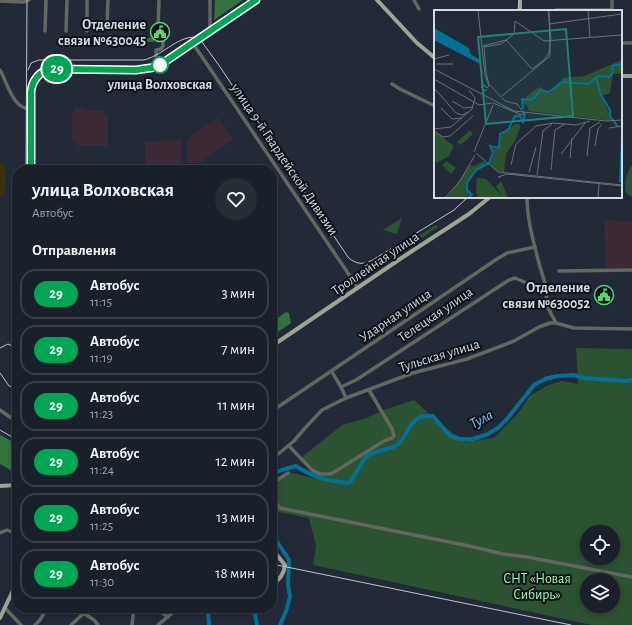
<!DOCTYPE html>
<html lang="ru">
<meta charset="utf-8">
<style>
:root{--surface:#1a2029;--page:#272d35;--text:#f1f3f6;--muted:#9fa3a8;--line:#383e46}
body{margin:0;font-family:"Alegreya Sans",sans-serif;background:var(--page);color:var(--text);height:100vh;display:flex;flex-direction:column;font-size:15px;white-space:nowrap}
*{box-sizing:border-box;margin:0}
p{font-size:13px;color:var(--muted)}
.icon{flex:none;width:22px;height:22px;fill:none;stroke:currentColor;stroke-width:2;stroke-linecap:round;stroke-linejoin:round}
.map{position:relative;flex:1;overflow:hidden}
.details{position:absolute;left:12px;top:165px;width:265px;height:448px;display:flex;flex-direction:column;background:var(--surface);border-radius:16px;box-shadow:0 2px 6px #0003,0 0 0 1px var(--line)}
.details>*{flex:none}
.badge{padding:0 8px;border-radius:13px;font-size:14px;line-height:26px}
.controls{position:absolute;left:580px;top:525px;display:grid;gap:8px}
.controls a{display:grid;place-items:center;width:40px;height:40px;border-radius:50%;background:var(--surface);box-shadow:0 2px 6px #0003,0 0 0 1px var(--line);font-size:20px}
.map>.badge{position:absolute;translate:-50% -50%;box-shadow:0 0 0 2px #fff}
h2{padding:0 20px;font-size:15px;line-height:36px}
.round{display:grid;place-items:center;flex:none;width:42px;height:42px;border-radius:21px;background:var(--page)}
.head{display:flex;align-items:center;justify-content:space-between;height:68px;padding:0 20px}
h1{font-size:19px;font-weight:700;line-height:30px}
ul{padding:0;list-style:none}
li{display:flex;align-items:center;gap:12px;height:50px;margin:0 8px 6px;padding:0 12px;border:2px solid var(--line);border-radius:16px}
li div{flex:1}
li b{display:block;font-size:15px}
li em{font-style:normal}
li .badge{min-width:44px;font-weight:700;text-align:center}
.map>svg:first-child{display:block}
.education{fill:#3c2b36}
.green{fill:#2b5231;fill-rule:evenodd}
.forest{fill:#347240}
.sand{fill:#393110}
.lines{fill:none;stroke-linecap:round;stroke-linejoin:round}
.river{stroke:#007296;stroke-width:4}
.minor{stroke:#636760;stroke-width:3.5}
.major{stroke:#9ca496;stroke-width:4}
.tram{stroke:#bec5ce;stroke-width:1}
.rail{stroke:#bec5ce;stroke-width:1}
.line-casing{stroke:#fff;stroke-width:9}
.line{stroke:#00a651;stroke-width:6}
.stop-dot{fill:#fff;stroke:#00a651;stroke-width:2}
.labels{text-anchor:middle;stroke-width:4;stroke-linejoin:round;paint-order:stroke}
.poi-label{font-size:14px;font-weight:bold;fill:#d3d9e2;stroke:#0f1218;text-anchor:end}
.stop-label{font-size:14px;font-weight:bold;fill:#d3d9e2;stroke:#0f1218}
.street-label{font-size:14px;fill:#d3d9e2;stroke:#0f1218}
.park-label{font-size:14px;fill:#9ef5ab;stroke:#0f1218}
.water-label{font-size:15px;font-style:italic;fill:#6fccf4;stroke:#0f1218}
.inset-river{fill:none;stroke:#007296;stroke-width:2}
.inset-road{fill:none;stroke:#69707b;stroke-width:1}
.view{fill:#23807a;fill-opacity:0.15;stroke:#23807a;stroke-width:2}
.inset-edge{fill:none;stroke:#d3d9e2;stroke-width:2}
</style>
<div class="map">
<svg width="632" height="625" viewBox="0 0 632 625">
<rect width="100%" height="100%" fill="#222a37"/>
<g class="education">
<path d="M 75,108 L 85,108 L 87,110 L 102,111 L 108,116 L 108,144 L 106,146 L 79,146 L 72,140 L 72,113 Z"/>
<path d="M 218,118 L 233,139 L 199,163 L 187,163 L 187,141 L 193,134 Z"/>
<path d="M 181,140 L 181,170 L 145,170 L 145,141 Z"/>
<path d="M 604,219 L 632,222 L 632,268 L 606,268 Z"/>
</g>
<g class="green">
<path d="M 632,165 L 632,197 L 626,193 C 623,186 627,171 632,165 Z"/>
<path d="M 402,218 L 397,234 L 383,230 L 384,229 Z"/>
<path d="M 436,225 L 438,227 L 410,246 L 405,244 Z"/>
<path d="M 576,348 L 632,349 L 632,625 L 592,625 L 313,565 L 316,546 L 309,518 L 273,511 L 272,483 L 288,472 L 317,479 L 302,457 L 342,425 L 366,418 L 384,410 L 414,400 L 439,423 L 465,442 L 494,438 L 520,411 L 530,396 L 546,386 L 562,381 L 578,384 ZM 587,532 L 613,532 L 613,558 L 587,558 ZM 587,580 L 613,580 L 613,606 L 587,606 Z"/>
</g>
<g class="forest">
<path d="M 215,0 L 243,0 L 214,20 Z"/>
<path d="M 111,38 L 154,38 L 154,42 L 111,41 Z"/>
<path d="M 286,312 L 289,313 L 291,323 L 272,336 L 272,322 Z"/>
<path d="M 0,435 L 17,444 L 17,474 L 0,464 Z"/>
</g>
<path class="sand" d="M 0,162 L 6,166 L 6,191 L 0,198 Z"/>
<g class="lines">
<g class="river">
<path d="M 272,473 L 296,466 C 314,478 328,481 349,483 C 356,475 359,465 366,457 C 373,450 388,451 397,445 C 406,439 408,424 418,418 C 421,416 428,416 433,416 L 450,436 L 460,439 L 473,439 L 488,434 L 499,427 L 507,419 L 534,385 L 545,379 L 557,376 L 573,375 L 585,378 L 626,381 L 632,380"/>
<path d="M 272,534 L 289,560 L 288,585 L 290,597 L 286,611 L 280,625"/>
<path d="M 205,608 L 208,612 L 209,625"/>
<path d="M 254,608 L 257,625"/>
</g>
<g class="minor">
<path d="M 87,0 L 87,31"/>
<path d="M 414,0 L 419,9"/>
<path d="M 612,0 L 612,11"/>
<path d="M 0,1 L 24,2 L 29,0"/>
<path d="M 556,10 L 612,10"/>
<path d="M 107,27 L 108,0"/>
<path d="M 45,31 L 46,0"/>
<path d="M 66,31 L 67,0"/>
<path d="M 210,31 L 210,0"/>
<path d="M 192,42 L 358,288"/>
<path d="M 621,43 L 632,43"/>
<path d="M 157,67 L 156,50 L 161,49 L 163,46 L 163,27 L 158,27 L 159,0"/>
<path d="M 0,70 C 7,82 13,110 31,109"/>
<path d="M 392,84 L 400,89 L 435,106"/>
<path d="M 527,197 C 527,220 534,244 540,267 C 543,275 544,283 548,290 L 546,299 L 547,306 L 556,323"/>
<path d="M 559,271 L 632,270"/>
<path d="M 332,372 L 341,387 L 346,398"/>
<path d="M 341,387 L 356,380 L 509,280 L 515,278 L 529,284 L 536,286 L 545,285"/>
<path d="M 0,410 L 17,422"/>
<path d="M 272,411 L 497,259 L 507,253 L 535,247"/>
<path d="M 289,446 L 312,470 L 320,474 L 331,474 L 384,441 L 392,438 L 394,436 L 392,429 L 369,390"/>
<path d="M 272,459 L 294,441 L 305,428 L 322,410 L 346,398 L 413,373 L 467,359 L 514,341 L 539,327 L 550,323 L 556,323 L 574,328 L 632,329"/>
<path d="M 288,473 L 274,482 L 274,500 L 280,508 L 469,546 L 503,554 L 527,557 L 632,577"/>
<path d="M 0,533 L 7,530 L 17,534"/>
<path d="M 5,608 L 21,625"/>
<path d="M 76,608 L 94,620 L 98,625"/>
<path d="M 155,608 L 168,617"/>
<path d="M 35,625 L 40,620 L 47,608"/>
<path d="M 71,625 L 84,613"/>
<path d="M 132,625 L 134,608"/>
<path d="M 158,625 L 178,608"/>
</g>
<g class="major">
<path d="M 377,0 L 417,43 L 435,58"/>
<path d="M 520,11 L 520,0"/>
<path d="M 621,76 L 632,76"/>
<path d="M 31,170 L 31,92 C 32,81 39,71 51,69 L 136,70 L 157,67 L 256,0"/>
<path d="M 272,346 L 403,257 L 469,214 L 490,197"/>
<path d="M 0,486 L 17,485"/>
<path d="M 272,549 L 285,565 C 284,574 280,580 272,584"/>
<path d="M 0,618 L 17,582"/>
</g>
<g class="tram">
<path d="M 518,11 L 519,0"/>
<path d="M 28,70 L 31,63 L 39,60 L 144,60 C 164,55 180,33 199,38 L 218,64 L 348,257 C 355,264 363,265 371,261 L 454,210 L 468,197"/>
<path d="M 26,170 L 27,0"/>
<path d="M 0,348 L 8,344 L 12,346 L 17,351"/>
<path d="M 0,373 L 9,386 L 17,388"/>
</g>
<g class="rail">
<path d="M 0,430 L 17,440"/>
<path d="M 272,564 L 571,625"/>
</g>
</g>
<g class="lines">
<g class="line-casing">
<path id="line" d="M 31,170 L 31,92 C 32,81 39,71 51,69 L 136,70 L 157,67 L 256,0"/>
</g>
<use href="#line" class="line"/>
</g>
<defs>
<g id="civic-ring" transform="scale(1)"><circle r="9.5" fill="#0f1218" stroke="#54d672" stroke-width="1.5"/><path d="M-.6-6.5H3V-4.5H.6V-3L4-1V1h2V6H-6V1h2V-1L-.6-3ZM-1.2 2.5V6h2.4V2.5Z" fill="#54d672"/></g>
</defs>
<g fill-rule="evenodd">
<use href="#civic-ring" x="160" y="32"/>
<use href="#civic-ring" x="604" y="295"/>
</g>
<circle class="stop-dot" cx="160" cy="65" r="8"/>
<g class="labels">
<g class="poi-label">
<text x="146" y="29">Отделение<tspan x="146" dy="16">связи №630045</tspan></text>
<text x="590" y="292">Отделение<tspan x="590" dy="16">связи №630052</tspan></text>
</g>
<g class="stop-label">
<text x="160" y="89">улица Волховская</text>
</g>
<g class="street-label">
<text transform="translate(285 159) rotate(56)" y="5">улица 9-й Гвардейской Дивизии</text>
<text transform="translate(375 263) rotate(-34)" y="5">Троллейная улица</text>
<text transform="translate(435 314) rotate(-34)" y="5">Телецкая улица</text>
<text transform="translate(395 315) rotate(-34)" y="5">Ударная улица</text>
<text transform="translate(439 355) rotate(-17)" y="5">Тульская улица</text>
</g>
<g class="park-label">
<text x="537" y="583">СНТ «Новая<tspan x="537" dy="16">Сибирь»</tspan></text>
</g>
<g class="water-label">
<text transform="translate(481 419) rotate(-28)" y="5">Тула</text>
</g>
</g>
<g transform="translate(434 10)">
<rect width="188" height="188" fill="#222a37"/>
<path d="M 188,50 L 188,63 L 179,64 L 176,83 L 167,86 L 179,111 L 95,101 L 93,95 L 88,94 L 88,91 L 93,89 L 92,87 L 102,79 L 106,77 L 114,83 L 118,82 L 124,74 L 129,73 L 128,68 L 150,66 ZM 81,114 L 86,114 L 86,118 L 81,131 L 72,144 L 70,162 L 63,161 L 56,154 L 60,144 L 57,138 L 65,139 L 66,125 ZM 36,120 L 39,124 L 27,135 L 23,132 ZM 0,121 L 20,136 L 15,146 L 3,153 L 0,150 ZM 13,151 L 22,158 L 17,164 L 8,155 ZM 50,151 L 52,156 L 42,159 L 32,176 L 36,186 L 13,188 L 36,155 L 40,156 ZM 43,168 L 52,169 L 67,185 L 62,176 L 67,171 L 74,188 L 44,188 L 42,181 Z" fill="#2b5231"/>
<path d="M 0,18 L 35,38 L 36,44 L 45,49 L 46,54 L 0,30 Z" fill="#007296"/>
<path class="inset-river" d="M 162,67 L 166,83 L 176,100 L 176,106 L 184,117M 89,99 L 88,89 L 98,90 L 107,80 L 115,82 L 128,72 L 154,74 L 164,66 L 175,67 L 179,62 L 178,56 L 188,54M 186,172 L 188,127M 34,188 L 38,185 L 33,180 L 33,173 L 42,160 L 55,153 L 59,143 L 56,136 L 65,138 L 66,124 L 74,120 L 81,106 L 86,106 L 89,112 L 91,103"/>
<path class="inset-road" d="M 44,0 L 51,65 L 55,76 L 53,78 L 50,75 L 47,77 L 51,81 L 53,79M 154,0 L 156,28M 115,14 L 188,4M 49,36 L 72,30 L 98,59 L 110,50 L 115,43 L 117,28 L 114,0M 0,49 L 15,45M 3,54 L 19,54M 0,59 L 80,101 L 172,111 L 188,110M 0,69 L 45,95 L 58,93M 0,78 L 22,103 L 28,105 L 34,102M 68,86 L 116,46 L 115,0M 18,91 L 30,98 L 39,97M 59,93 L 88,105 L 90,103 L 83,94 L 71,91 L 55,74 L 52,63 L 50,37 L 67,34 L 80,24 L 81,11 L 110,31 L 188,25M 7,98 L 18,109 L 28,108M 175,118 L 188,116M 0,119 L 17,117 L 38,99 L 41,88 L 35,80M 0,121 L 9,127 L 16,126 L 39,106M 161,136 L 164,119 L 168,114M 40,142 L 59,95M 42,143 L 64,162 L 188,175M 127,144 L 151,113M 153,146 L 156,118 L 166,112M 136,148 L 138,128M 77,155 L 82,134 L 102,116 L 119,113 L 142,115 L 156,111M 117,160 L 121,120 L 131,114M 95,162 L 102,137M 103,165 L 109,121 L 118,114M 67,167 L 64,167 L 73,164 L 188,176M 11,188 L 26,171 L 41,145M 164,188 L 165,174"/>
<path class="view" d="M 132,19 L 139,106 L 52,114 L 44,27 Z"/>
<rect width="188" height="188" class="inset-edge"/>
</g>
</svg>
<div class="controls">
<a><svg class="icon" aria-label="locate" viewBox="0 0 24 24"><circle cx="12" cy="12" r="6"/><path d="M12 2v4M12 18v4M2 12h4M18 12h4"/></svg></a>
<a><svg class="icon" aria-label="layers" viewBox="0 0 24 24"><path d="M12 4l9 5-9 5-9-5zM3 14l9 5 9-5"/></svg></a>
</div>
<b class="badge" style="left:57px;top:69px;background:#00a651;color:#fff">29</b>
<section class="details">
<div class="head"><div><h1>улица Волховская</h1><p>Автобус</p></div><a class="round"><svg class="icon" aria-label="heart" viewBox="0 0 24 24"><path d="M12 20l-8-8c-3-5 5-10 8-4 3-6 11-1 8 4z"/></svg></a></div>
<h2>Отправления</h2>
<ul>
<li><span class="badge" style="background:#00a651;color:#fff">29</span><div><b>Автобус</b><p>11:15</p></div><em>3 мин</em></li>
<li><span class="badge" style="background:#00a651;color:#fff">29</span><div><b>Автобус</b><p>11:19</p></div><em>7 мин</em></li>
<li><span class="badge" style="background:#00a651;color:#fff">29</span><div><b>Автобус</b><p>11:23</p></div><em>11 мин</em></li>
<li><span class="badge" style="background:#00a651;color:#fff">29</span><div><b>Автобус</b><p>11:24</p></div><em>12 мин</em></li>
<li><span class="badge" style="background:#00a651;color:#fff">29</span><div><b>Автобус</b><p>11:25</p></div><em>13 мин</em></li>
<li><span class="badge" style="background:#00a651;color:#fff">29</span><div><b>Автобус</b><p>11:30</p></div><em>18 мин</em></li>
</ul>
</section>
</div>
